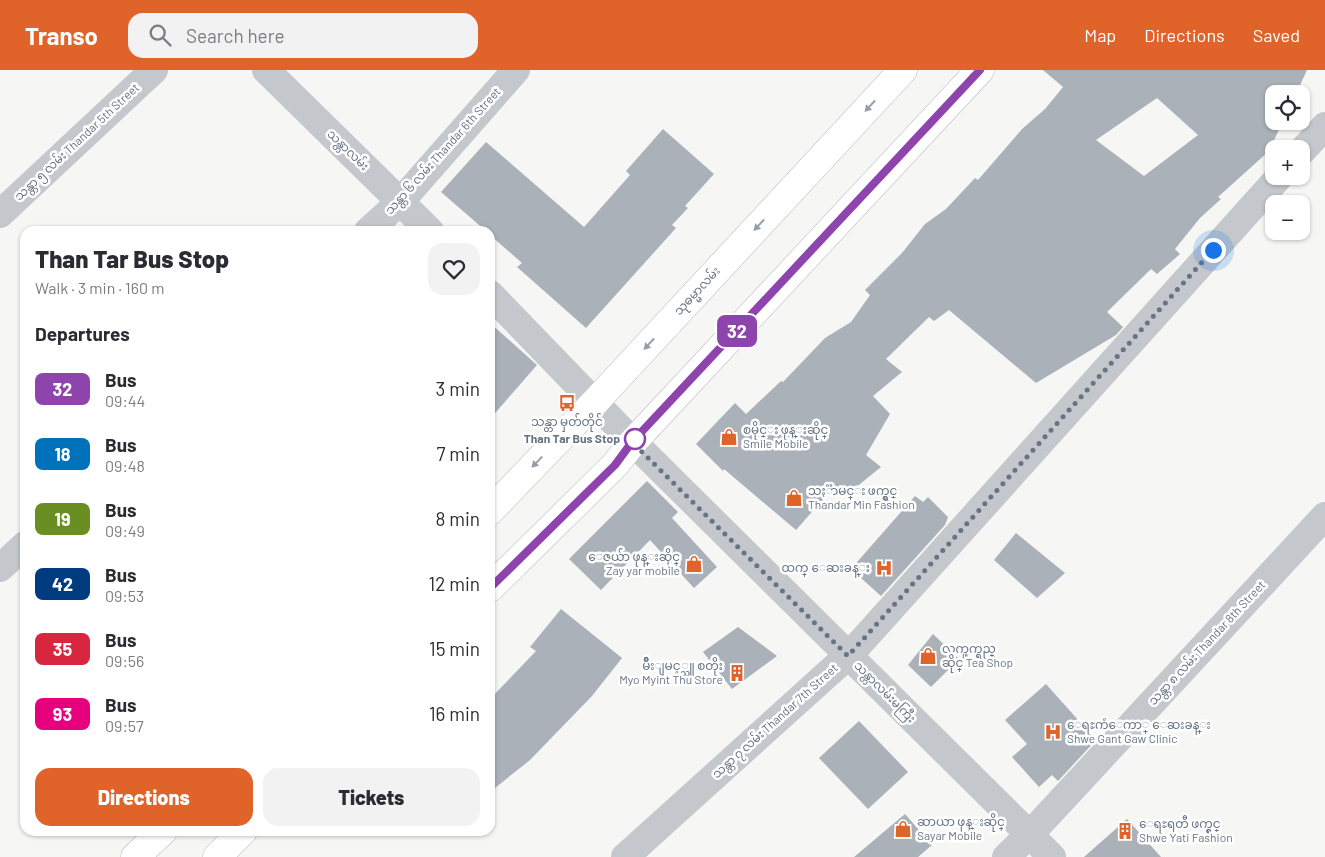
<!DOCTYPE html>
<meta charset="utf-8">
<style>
:root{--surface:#fff;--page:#f2f2f3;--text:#2b2b33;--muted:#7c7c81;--accent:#e0642a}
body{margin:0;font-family:Barlow,"Noto Sans Myanmar",sans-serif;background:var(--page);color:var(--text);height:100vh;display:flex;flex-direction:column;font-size:19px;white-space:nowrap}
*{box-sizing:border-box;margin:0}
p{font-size:16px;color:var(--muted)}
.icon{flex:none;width:28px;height:28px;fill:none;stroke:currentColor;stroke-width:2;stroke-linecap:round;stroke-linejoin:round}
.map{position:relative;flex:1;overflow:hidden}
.sheet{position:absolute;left:20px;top:156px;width:475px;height:610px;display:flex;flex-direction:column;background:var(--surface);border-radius:15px;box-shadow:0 1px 4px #0004}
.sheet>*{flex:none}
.badge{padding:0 10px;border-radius:8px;font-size:18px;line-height:32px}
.buttons{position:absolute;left:1265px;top:15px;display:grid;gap:10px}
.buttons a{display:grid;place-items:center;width:45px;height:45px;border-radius:10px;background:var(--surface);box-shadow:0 1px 4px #0004;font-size:25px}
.you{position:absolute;width:25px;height:25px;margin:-12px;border:4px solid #fff;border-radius:50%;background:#1a73e8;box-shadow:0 0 0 8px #1a73e833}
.map>.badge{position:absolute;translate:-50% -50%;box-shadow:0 0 0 2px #fff}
h2{padding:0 15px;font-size:19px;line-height:45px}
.round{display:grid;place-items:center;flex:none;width:52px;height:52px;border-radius:15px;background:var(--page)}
.head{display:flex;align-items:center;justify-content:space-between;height:85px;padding:0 15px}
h1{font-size:24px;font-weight:800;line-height:38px}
.button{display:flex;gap:10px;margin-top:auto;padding:10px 15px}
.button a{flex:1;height:58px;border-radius:15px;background:var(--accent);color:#fff;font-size:20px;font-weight:800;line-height:58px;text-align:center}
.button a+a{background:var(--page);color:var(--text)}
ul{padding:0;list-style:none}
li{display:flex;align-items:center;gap:15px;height:65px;padding:0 15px}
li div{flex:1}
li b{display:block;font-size:19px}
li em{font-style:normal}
li .badge{min-width:55px;font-weight:700;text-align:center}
header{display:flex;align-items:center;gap:30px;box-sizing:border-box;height:70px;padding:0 25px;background:var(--accent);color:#fff}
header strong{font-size:24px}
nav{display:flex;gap:28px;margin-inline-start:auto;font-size:18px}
.search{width:350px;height:45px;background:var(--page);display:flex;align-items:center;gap:12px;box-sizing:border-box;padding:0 18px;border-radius:15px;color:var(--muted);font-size:19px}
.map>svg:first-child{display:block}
.building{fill:#aab1b8;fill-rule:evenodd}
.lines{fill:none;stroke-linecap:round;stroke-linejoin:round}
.primary-casing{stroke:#b5b9bd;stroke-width:29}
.minor{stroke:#c4c7cb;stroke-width:28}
.primary{stroke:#fff;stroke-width:28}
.oneway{fill:#949ea9}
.line-casing{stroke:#fff;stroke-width:11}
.line{stroke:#8e44ad;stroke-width:8}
.walk{stroke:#667484;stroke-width:5;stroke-dasharray:0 9}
.stop-dot{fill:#fff;stroke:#8e44ad;stroke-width:2.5}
.labels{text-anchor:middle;stroke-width:5;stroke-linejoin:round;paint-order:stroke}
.street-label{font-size:12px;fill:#667484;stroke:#fff}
.poi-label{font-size:12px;fill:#667484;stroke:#fff;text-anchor:start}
.stop-label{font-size:12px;font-weight:bold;fill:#667484;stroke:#fff;text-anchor:end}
</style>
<header>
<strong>Transo</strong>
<div class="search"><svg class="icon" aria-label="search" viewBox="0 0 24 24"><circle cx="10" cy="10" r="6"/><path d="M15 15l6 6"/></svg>Search here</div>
<nav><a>Map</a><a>Directions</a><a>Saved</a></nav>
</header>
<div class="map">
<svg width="1325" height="787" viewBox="0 0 1325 787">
<rect width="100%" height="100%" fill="#f6f7f4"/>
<g class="building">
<path d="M 1043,0 L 1307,0 L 1296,24 L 1274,24 L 1274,51 L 1283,51 L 1269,81 L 1218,127 L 1221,129 L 1200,148 L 1175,179 L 1180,184 L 1157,204 L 1151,199 L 1107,242 L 1123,257 L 1116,265 L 1036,313 L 949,240 L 934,251 L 929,247 L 886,289 L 902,302 L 873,326 L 890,344 L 866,385 L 881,397 L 844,427 L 833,418 L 796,460 L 724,399 L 723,401 L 696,374 L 735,333 L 746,344 L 781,311 L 783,312 L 825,268 L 851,252 L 870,225 L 865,220 L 902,183 L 925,154 L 946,139 L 975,108 L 978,110 L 1022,59 L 1045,39 L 1063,17 ZM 1157,28 L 1198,65 L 1144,106 L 1096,70 Z"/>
<path d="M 663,59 L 714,104 L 685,136 L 688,138 L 672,155 L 676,158 L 586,258 L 517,197 L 522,193 L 490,165 L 490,161 L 486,161 L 441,122 L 486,72 L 584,157 L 630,105 L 626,101 Z"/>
<path d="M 490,253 L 537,295 L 490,349 Z"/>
<path d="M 647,411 L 678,442 L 672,448 L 717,497 L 694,518 L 650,470 L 601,520 L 569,489 Z"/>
<path d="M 915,426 L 923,432 L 928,427 L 948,447 L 945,455 L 881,526 L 851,499 Z"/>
<path d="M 1016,463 L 1065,503 L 1037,528 L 994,490 Z"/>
<path d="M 561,539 L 622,588 L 592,626 L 530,690 L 490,722 L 490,629 L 536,581 L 530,577 Z"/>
<path d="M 738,557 L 777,586 L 732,619 L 703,582 Z"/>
<path d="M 933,564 L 959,589 L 931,617 L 908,595 Z"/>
<path d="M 1046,614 L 1096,670 L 1058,711 L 1052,705 L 1039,717 L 1012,687 L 1027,674 L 1005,650 Z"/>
<path d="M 859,651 L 908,702 L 868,739 L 819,688 Z"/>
<path d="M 905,744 L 932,775 L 918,787 L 854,787 Z"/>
<path d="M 1127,749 L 1161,787 L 1084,787 Z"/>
</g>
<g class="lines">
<g class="primary-casing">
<g id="primary">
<path d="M 490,441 L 595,332 L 903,0"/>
<path d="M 490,518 L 615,395 L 633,372 L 980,0"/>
<path d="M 135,787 L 163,761"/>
<path d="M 217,787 L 243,761"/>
</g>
</g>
<g class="minor">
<path d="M 266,0 L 430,161"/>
<path d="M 1301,82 L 1325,56"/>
<path d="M 0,144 L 154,0"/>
<path d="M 368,161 L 401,131 L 516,0"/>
<path d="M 490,224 L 633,372 L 1052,787"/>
<path d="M 0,498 L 25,475"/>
<path d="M 625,787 L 853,581 L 1280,106"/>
<path d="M 1006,787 L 1033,761 L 1325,446"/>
</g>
<use href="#primary" class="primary"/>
</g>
<defs><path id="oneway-solid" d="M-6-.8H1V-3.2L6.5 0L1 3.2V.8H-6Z" transform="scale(1.25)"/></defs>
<g class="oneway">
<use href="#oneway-solid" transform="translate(870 36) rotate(133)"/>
<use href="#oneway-solid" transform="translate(759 155) rotate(133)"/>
<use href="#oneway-solid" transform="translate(649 274) rotate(133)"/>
<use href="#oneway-solid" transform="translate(537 392) rotate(134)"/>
</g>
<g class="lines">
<g class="line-casing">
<path id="line" d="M 490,518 L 615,395 L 632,372 L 980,0"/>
</g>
<use href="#line" class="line"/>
<path class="walk" d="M 635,369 L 632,372 L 848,586 L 1213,180"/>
</g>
<defs>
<g id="bus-bare" transform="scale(1.35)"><path d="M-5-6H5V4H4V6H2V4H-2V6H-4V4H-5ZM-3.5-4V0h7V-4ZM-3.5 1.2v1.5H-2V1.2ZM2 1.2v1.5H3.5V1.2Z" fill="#e0642a" stroke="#fff" stroke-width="2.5" paint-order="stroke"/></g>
<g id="shop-bare" transform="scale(1.35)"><path d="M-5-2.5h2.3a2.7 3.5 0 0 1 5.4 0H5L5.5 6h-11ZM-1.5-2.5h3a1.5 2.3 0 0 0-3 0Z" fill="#e0642a" stroke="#fff" stroke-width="2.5" paint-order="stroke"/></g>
<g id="hospital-bare" transform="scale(1.35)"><path d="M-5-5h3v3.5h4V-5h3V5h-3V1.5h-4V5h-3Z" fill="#e0642a" stroke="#fff" stroke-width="2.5" paint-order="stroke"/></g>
<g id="building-bare" transform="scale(1.35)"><path d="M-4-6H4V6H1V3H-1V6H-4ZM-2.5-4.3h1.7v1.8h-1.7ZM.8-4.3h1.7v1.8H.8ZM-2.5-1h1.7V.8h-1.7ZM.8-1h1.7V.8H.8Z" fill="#e0642a" stroke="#fff" stroke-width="2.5" paint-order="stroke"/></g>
</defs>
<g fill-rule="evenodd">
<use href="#bus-bare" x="567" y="333"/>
<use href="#shop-bare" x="729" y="367"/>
<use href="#shop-bare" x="794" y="428"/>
<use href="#shop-bare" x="694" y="494"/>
<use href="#hospital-bare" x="884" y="498"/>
<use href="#shop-bare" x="928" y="586"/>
<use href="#building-bare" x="737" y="603"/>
<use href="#hospital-bare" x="1053" y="662"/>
<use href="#shop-bare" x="903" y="759"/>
<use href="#building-bare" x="1125" y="761"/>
</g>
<circle class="stop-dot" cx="635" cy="369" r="10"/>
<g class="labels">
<g class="street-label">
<text transform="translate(77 72) rotate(-43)" y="4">သန္တာ ၅ လမ်း Thandar 5th Street</text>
<text transform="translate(348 80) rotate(44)" y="4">သန္တာလမ်း</text>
<text transform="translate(443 81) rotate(-48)" y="4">သန္တာ ၆ လမ်း Thandar 6th Street</text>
<text transform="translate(697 221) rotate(-47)" y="4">သုဓမ္မာလမ်း</text>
<text transform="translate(1207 573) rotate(-47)" y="4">သန္တာ ၈ လမ်း Thandar 8th Street</text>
<text transform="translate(885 622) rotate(45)" y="4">သန္တာလမ်းမကြီး</text>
<text transform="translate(775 651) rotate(-42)" y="4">သန္တာ ၇ လမ်း Thandar 7th Street</text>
</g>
<g class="poi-label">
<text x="567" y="356" text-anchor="middle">သန္တာ မှတ်တိုင်</text>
<text x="743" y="364">စမိုင္း ဖုန္းဆိုင္<tspan x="743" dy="14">Smile Mobile</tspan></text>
<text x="808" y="425">သႏၱာမင္း ဖက္ရွင္<tspan x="808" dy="14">Thandar Min Fashion</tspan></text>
<text x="680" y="491" text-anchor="end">ေဇယ်ာ ဖုန္းဆိုင္<tspan x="680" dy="14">Zay yar mobile</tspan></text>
<text x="870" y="502" text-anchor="end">ထက္ ေဆးခန္း</text>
<text x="942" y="583">လက္ဖက္ရည္<tspan x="942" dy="14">ဆိုင္ Tea Shop</tspan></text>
<text x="723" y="600" text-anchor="end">မ်ိဳးျမင့္သူ စတိုး<tspan x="723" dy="14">Myo Myint Thu Store</tspan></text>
<text x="1067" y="659">ေရႊကံေကာ္ ေဆးခန္း<tspan x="1067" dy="14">Shwe Gant Gaw Clinic</tspan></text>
<text x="917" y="756">ဆာယာ ဖုန္းဆိုင္<tspan x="917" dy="14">Sayar Mobile</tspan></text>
<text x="1139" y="758">ေရႊရတီ ဖက္ရွင္<tspan x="1139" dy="14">Shwe Yati Fashion</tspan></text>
</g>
<g class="stop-label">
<text x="620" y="373">Than Tar Bus Stop</text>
</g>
</g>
</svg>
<div class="buttons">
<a><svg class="icon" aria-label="locate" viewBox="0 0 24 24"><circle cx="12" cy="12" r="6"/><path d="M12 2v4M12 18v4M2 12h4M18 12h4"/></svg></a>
<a>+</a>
<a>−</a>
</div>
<div class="you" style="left:1213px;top:180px"></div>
<b class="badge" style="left:737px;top:261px;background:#8e44ad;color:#fff">32</b>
<section class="sheet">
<div class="head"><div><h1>Than Tar Bus Stop</h1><p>Walk · 3 min · 160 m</p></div><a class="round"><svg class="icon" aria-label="heart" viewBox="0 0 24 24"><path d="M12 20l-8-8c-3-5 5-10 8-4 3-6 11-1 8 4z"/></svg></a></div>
<h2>Departures</h2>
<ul>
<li><span class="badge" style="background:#8e44ad;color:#fff">32</span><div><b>Bus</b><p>09:44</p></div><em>3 min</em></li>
<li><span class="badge" style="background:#0072bc;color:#fff">18</span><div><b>Bus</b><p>09:48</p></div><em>7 min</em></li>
<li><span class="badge" style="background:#6b8e23;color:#fff">19</span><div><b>Bus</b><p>09:49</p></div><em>8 min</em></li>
<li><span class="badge" style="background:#003b80;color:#fff">42</span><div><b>Bus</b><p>09:53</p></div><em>12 min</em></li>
<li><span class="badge" style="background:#d7263d;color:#fff">35</span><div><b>Bus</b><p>09:56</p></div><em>15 min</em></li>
<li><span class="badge" style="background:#e6007e;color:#fff">93</span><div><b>Bus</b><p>09:57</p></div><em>16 min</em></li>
</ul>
<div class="button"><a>Directions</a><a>Tickets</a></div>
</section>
</div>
